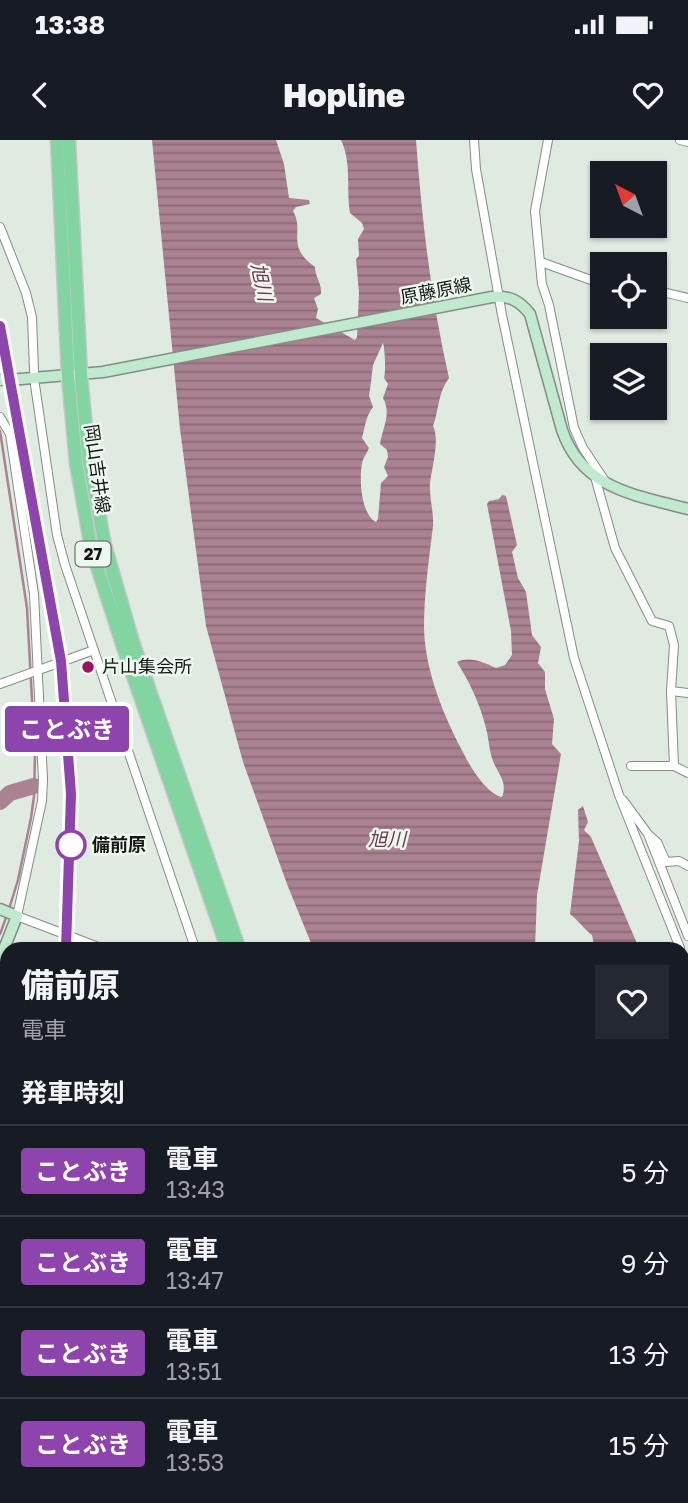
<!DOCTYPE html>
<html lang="ja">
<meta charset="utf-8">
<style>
:root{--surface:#171b24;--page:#242831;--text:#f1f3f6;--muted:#9ea1a6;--line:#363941}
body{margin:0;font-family:"Golos Text","Noto Sans JP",sans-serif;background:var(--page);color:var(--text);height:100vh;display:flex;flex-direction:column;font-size:26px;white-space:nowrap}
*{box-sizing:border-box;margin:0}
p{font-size:23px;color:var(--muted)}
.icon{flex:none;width:38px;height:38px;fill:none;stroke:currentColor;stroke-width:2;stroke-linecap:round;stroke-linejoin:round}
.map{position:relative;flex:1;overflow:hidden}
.drawer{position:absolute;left:0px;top:802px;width:690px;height:562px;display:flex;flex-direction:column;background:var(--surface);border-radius:21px 21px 0 0;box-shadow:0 2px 5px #0004}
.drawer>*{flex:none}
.badge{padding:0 14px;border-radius:5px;font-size:24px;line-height:46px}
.needle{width:46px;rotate:319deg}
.buttons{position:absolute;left:590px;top:21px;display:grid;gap:14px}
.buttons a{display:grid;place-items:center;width:77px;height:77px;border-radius:0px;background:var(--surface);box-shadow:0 2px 5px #0004;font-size:35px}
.map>.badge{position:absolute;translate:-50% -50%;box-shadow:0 0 0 4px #fff}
h2{padding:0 21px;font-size:26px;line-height:63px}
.round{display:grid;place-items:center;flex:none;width:74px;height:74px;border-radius:0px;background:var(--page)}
.headline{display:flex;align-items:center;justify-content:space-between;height:119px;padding:0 21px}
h1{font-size:33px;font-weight:800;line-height:52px}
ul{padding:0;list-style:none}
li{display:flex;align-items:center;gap:21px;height:91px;padding:0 21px;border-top:2px solid var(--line)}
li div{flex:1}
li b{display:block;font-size:26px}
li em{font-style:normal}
li .badge{min-width:77px;font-weight:700;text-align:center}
.status{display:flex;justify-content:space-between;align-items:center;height:49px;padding:0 35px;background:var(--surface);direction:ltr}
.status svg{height:19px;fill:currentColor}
header{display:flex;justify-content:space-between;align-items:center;height:91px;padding:0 21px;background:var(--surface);font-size:32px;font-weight:800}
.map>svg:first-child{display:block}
.water{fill:url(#water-rules);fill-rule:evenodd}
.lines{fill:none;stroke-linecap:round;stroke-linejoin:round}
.stream{stroke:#aa8292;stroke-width:2.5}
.river{stroke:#aa8292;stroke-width:16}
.street-casing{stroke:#838d85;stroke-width:10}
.secondary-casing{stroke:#838d85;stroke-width:13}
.primary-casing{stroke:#c7c7c7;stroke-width:15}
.street{stroke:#fff;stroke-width:8}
.secondary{stroke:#c1e9cf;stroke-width:10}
.primary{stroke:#82d4a0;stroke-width:12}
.rail-casing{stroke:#717772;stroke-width:5}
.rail{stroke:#ecf7ee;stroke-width:2.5;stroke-dasharray:8;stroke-linecap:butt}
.secondary-bridge-casing{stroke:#838d85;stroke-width:13;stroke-linecap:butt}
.secondary-bridge{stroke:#c1e9cf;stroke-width:10}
.line-casing{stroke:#fff;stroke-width:16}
.line{stroke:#8e44ad;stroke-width:10}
.poi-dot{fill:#9d1260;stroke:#ecf7ee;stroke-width:2.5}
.stop-dot{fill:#fff;stroke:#8e44ad;stroke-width:3.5}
.labels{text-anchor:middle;stroke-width:5;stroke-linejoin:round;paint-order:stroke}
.shield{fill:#ecf7ee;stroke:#555a55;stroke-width:2}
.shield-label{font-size:16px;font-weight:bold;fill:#141714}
.street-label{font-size:18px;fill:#141714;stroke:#ecf7ee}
.poi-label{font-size:18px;fill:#141714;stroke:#ecf7ee;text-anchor:start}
.stop-label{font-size:18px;font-weight:bold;fill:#141714;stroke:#ecf7ee;text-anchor:start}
.water-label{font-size:19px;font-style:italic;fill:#6f3850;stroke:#ecf7ee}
</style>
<div class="status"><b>13:38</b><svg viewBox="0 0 49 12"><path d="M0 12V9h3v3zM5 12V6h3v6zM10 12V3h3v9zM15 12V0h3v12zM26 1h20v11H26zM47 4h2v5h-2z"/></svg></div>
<header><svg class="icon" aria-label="back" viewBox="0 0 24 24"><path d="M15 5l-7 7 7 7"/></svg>Hopline<svg class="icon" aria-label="heart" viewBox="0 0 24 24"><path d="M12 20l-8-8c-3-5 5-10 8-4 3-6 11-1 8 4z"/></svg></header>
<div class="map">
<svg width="688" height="1363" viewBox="0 0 688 1363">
<defs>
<pattern id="water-rules" width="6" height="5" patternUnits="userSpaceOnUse" patternTransform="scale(1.75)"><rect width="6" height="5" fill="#aa8292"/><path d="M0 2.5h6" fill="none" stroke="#896976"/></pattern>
</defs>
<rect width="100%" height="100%" fill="#dfeae1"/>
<g class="water">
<path d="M 152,0 L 276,0 L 284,24 L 289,58 L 309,60 L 310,64 L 296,67 L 293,71 C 305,92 285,106 315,127 C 315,137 322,143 321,154 L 314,158 L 318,169 L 316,178 L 355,200 L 357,197 L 359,153 L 356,119 L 359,116 L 358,99 L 364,89 L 362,83 L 350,73 C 346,49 352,23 341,0 L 416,0 C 422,81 431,159 449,238 C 438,252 439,270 433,286 C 440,299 432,328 430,343 C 429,357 434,372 433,386 C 429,419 424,454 424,488 C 425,531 444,577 464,614 C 470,627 488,655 502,657 C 508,642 498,634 493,621 C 489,611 489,599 486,588 C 480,564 470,543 457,522 C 470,516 483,522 496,528 L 505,525 L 512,515 L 511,491 L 487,364 L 489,361 L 499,359 L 502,355 L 506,356 L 517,405 L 512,412 L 518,438 L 526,452 L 532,495 L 541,507 L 538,523 L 545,532 L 545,549 L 554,579 L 552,604 L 561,614 L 537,755 L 535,808 L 313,808 L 287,744 L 243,622 L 206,486 L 180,289 ZM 383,203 C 385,209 386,232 384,238 L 388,244 L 383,258 C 392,274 382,289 380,304 L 387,310 L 388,317 L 384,327 L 388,336 L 381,343 L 378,379 L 376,382 C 361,374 359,340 362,323 C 363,318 367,313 369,308 L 362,298 C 365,286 366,276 373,267 L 369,256 L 371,242 L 373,225 Z"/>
<path d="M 583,666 L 588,682 L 584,690 L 591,697 L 639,808 L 599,808 L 594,805 L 592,795 C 583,788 579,781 570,774 L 579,701 L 578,670 Z"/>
<path d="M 683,915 L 688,929 L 688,1091 L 682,1084 Z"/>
</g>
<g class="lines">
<g class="stream">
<path d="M 0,291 L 27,468 L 35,615 L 34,656 L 31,678 L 18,740 L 9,769"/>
<path d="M 0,794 L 7,775"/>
<path d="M 0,1359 L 7,1355"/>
</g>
<path class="river" d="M 0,662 L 10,653 L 34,646"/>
<g class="street-casing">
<g id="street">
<path d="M 474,0 L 476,29 L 502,175 L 574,518 L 619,655 L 680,808"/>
<path d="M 548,0 L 535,71 L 542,144 L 549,165 L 574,288 L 583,308 L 605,341"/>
<path d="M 680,0 L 688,2"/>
<path d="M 0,87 L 26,153 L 32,177 L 34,231"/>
<path d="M 541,122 L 602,144"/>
<path d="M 654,150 L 688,158"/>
<path d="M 35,245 L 57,395 L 65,425 L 195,808"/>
<path d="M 0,277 L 10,294 L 34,454 L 43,639 L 42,661 L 17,776 L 101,808"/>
<path d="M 595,337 L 615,408 L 652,481 L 669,486 L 674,505 L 671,551 L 674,626"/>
<path d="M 0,544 L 94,510"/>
<path d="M 671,551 L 688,553"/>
<path d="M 631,626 L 674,626 L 688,633"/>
<path d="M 623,660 L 648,694 L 688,796"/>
<path d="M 650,696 L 657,702 L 666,722 L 679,721 L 688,726"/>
<path d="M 682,815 L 688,828"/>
<path d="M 0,925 L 7,934"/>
<path d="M 0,1028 L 7,1034"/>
<path d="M 0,1075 L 7,1078"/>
<path d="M 0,1120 L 7,1123"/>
<path d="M 0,1165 L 7,1167"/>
<path d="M 7,1290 L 7,1315"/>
<path d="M 0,1353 L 7,1348"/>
</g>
</g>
<g class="secondary-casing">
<g id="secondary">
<path d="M 21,239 L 103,232 L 492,157 C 509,155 520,161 530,174 L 562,290 C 582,349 635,355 688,369"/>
<path d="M 0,769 L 17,776 L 0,819"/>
</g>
</g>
<g class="primary-casing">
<g id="primary">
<path d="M 57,0 L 68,236 L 76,323 L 91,408 L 123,507 L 227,808"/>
<path d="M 69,0 L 81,235 L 89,321 L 105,405 L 133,502 L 239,808"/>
<path d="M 405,1356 L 406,1363"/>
</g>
</g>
<use href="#street" class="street"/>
<use href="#secondary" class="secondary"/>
<use href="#primary" class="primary"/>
<g class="rail-casing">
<g id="rail">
<path d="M 0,186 L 61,521 L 71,654 L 66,808"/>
<path d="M 39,1363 L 39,1356"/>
</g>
</g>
<use href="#rail" class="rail"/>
<g class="secondary-bridge-casing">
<path id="secondary-bridge" d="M 0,240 L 21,239"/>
</g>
<use href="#secondary-bridge" class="secondary-bridge"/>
</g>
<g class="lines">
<g class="line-casing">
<path id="line" d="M 0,186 L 61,521 L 71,654 L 66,808"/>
</g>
<use href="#line" class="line"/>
</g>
<circle class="poi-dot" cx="88" cy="527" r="7"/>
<circle class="stop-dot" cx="71" cy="705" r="14"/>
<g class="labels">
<rect class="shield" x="75.5" y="401.5" width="35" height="25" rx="5"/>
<g class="shield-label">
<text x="93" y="420">27</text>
</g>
<g class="street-label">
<text transform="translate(436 151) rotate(-11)" y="6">原藤原線</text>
<text transform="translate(97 329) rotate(82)" y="6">岡山吉井線</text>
</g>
<g class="poi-label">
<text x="102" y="533">片山集会所</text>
</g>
<g class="stop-label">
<text x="92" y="711">備前原</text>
</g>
<g class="water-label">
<text transform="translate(262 142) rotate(78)" y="7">旭川</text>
<text x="387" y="706">旭川</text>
</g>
</g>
</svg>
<div class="buttons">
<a><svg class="needle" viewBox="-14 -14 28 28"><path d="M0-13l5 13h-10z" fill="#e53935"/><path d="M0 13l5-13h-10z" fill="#9ea1a6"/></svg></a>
<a><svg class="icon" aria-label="locate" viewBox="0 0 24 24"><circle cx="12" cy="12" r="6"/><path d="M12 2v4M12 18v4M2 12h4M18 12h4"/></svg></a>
<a><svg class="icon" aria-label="layers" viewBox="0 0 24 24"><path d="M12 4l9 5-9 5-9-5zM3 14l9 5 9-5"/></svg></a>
</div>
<b class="badge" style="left:67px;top:589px;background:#8e44ad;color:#fff">ことぶき</b>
<section class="drawer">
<div class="headline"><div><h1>備前原</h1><p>電車</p></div><a class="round"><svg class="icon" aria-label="heart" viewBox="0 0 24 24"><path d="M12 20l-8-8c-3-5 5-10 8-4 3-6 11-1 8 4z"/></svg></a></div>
<h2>発車時刻</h2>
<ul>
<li><span class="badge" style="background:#8e44ad;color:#fff">ことぶき</span><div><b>電車</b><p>13:43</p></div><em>5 分</em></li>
<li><span class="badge" style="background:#8e44ad;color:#fff">ことぶき</span><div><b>電車</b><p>13:47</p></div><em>9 分</em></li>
<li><span class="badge" style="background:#8e44ad;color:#fff">ことぶき</span><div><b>電車</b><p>13:51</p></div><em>13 分</em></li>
<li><span class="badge" style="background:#8e44ad;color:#fff">ことぶき</span><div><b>電車</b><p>13:53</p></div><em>15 分</em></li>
</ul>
</section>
</div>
